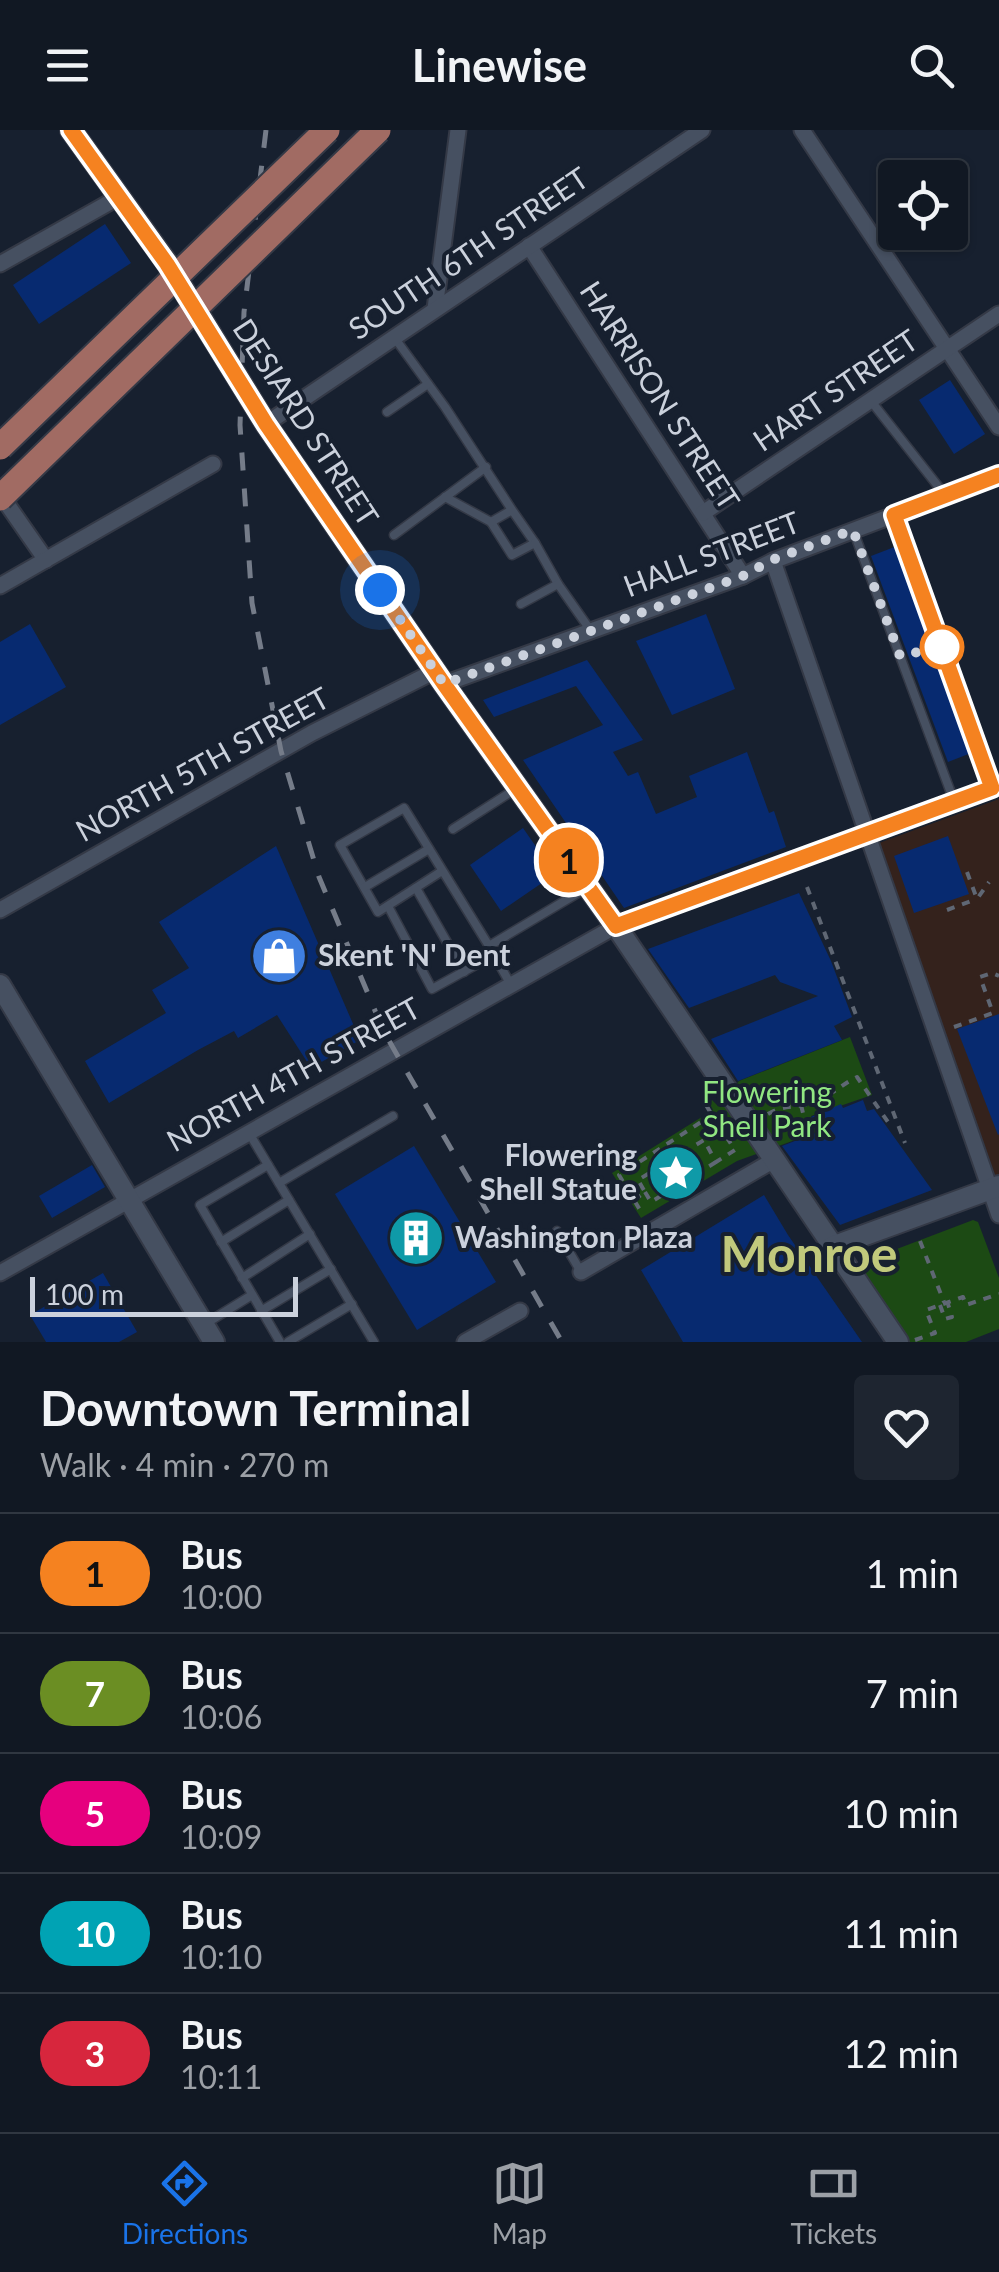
<!DOCTYPE html>
<meta charset="utf-8">
<style>
:root{--surface:#111823;--page:#1e2530;--text:#f1f3f6;--muted:#9ca0a6;--line:#303741;--accent:#1a73e8}
body{margin:0;font-family:Lato,sans-serif;background:var(--page);color:var(--text);height:100vh;display:flex;flex-direction:column;font-size:38px;white-space:nowrap}
*{box-sizing:border-box;margin:0}
p{font-size:32px;color:var(--muted)}
.icon{flex:none;width:55px;height:55px;fill:none;stroke:currentColor;stroke-width:2;stroke-linecap:round;stroke-linejoin:round}
.map{position:relative;height:1212px;overflow:hidden}
.sheet{display:flex;flex-direction:column;background:var(--surface);flex:1}
.sheet>*{flex:none}
.badge{padding:0 20px;border-radius:32px;font-size:35px;line-height:65px}
.fabs{position:absolute;left:878px;top:30px;display:grid;gap:20px}
.fabs a{display:grid;place-items:center;width:90px;height:90px;border-radius:10px;background:var(--surface);box-shadow:0 2px 8px #0004,0 0 0 2px var(--line);font-size:50px}
.scale{position:absolute;left:30px;bottom:25px;width:268px;box-sizing:border-box;padding-left:10px;border:5px solid #cbd1dc;border-top:0;font-size:28px;line-height:35px;white-space:nowrap;color:#cbd1dc;-webkit-text-stroke:8px #17202f;paint-order:stroke}
.you{position:absolute;width:50px;height:50px;margin:-25px;border:8px solid #fff;border-radius:50%;background:#1a73e8;box-shadow:0 0 0 15px #1a73e833}
.map>.badge{position:absolute;translate:-50% -50%;box-shadow:0 0 0 5px #fff}
.round{display:grid;place-items:center;flex:none;width:105px;height:105px;border-radius:10px;background:var(--page)}
.head{display:flex;align-items:center;justify-content:space-between;height:170px;padding:0 40px}
h1{font-size:48px;font-weight:700;line-height:75px}
ul{padding:0;list-style:none}
li{display:flex;align-items:center;gap:30px;height:120px;padding:0 40px;border-top:2px solid var(--line)}
li div{flex:1}
li b{display:block;font-size:38px}
li em{font-style:normal}
li .badge{min-width:110px;font-weight:700;text-align:center}
header{display:flex;justify-content:space-between;align-items:center;height:130px;padding:0 40px;background:var(--surface);font-size:45px;font-weight:700}
.tab-bar{display:flex;justify-content:space-around;align-items:center;height:140px;border-top:2px solid var(--line);background:var(--surface);font-size:28px;color:var(--muted)}
.tab-bar a{display:grid;justify-items:center;gap:5px}
.tab-bar .selected{color:var(--accent)}
.map>svg:first-child{display:block}
.commercial{fill:#34221c}
.green{fill:#1c4a14}
.building{fill:#072a70}
.lines{fill:none;stroke-linecap:round;stroke-linejoin:round}
.service-casing{stroke:#343946;stroke-width:11}
.minor-casing{stroke:#343946;stroke-width:19}
.tertiary-casing{stroke:#343946;stroke-width:24}
.path{stroke:#5f6774;stroke-width:4;stroke-dasharray:8 8;stroke-linecap:butt}
.service{stroke:#465061;stroke-width:8}
.minor{stroke:#465061;stroke-width:15}
.tertiary{stroke:#465061;stroke-width:20}
.rail{stroke:#757c89;stroke-width:5;stroke-dasharray:18 18;stroke-linecap:butt}
.primary-bridge-casing{stroke:#343946;stroke-width:29;stroke-linecap:butt}
.primary-bridge{stroke:#a16b63;stroke-width:25}
.line-casing{stroke:#fff;stroke-width:22}
.line{stroke:#f58220;stroke-width:15}
.walk{stroke:#cbd1dc;stroke-width:10;stroke-dasharray:0 18}
.stop-dot{fill:#fff;stroke:#f58220;stroke-width:5}
.labels{text-anchor:middle;stroke-width:8;stroke-linejoin:round;paint-order:stroke}
.street-label{font-size:30px;fill:#cbd1dc;stroke:#17202f}
.poi-label{font-size:30px;font-weight:bold;fill:#cbd1dc;stroke:#17202f;text-anchor:start}
.park-label{font-size:30px;fill:#91e782;stroke:#17202f}
.town-label{font-size:50px;font-weight:bold;fill:#c1c97c;stroke:#17202f}
</style>
<header><svg class="icon" aria-label="menu" viewBox="0 0 24 24"><path d="M4 6h16M4 12h16M4 18h16"/></svg>Linewise<svg class="icon" aria-label="search" viewBox="0 0 24 24"><circle cx="10" cy="10" r="6"/><path d="M15 15l6 6"/></svg></header>
<div class="map">
<svg width="999" height="1212" viewBox="0 0 999 1212">
<rect width="100%" height="100%" fill="#17202f"/>
<path class="commercial" d="M 999,669 L 999,1057 L 879,713 Z"/>
<g class="green">
<path d="M 850,907 L 872,965 L 811,986 L 817,1002 L 737,1031 L 641,1088 L 612,1043 L 713,980 L 709,972 L 712,970 L 718,976 L 739,951 Z"/>
<path d="M 973,1090 L 978,1092 L 999,1148 L 999,1199 L 966,1212 L 906,1212 L 859,1138 L 860,1133 Z"/>
</g>
<g class="building">
<path d="M 105,94 L 131,133 L 39,194 L 13,155 Z"/>
<path d="M 950,250 L 985,304 L 954,324 L 919,270 Z"/>
<path d="M 897,416 L 971,623 L 948,632 L 871,426 Z"/>
<path d="M 706,484 L 735,559 L 672,585 L 636,511 Z"/>
<path d="M 30,494 L 66,557 L 0,595 L 0,512 Z"/>
<path d="M 587,530 L 643,610 L 613,622 L 628,646 L 638,642 L 656,684 L 697,667 L 689,646 L 747,622 L 769,683 L 774,681 L 786,717 L 624,778 L 523,630 L 603,595 L 576,556 L 494,587 L 483,570 Z"/>
<path d="M 523,698 L 555,744 L 501,781 L 470,735 Z"/>
<path d="M 948,706 L 969,764 L 914,783 L 894,726 Z"/>
<path d="M 276,716 L 360,910 L 311,938 L 277,885 L 238,908 L 234,901 L 198,920 L 109,973 L 85,931 L 166,883 L 152,860 L 189,838 L 159,792 Z"/>
<path d="M 799,763 L 831,831 L 852,887 L 834,896 L 842,910 L 738,951 L 711,909 L 818,866 L 780,852 L 775,845 L 689,878 L 648,819 Z"/>
<path d="M 999,884 L 999,1004 L 998,1005 L 957,899 Z"/>
<path d="M 863,970 L 867,981 L 874,979 L 932,1060 L 840,1095 L 782,1016 L 818,1002 L 811,987 L 841,974 L 843,978 Z"/>
<path d="M 414,1016 L 496,1152 L 417,1200 L 335,1064 Z"/>
<path d="M 92,1035 L 105,1057 L 52,1088 L 39,1066 Z"/>
<path d="M 764,1065 L 788,1105 L 862,1212 L 683,1212 L 641,1140 Z"/>
<path d="M 103,1143 L 137,1202 L 119,1212 L 46,1212 L 30,1185 Z"/>
</g>
<g class="lines">
<g class="service-casing">
<g id="service">
<path d="M 394,207 L 445,277 L 512,380 L 491,392 L 512,425 L 535,413 L 512,380"/>
<path d="M 871,271 L 945,365"/>
<path d="M 387,282 L 428,254"/>
<path d="M 445,367 L 491,392"/>
<path d="M 894,385 L 992,658"/>
<path d="M 853,400 L 954,671"/>
<path d="M 394,405 L 486,337"/>
<path d="M 535,413 L 558,454 L 591,501"/>
<path d="M 521,474 L 558,454"/>
<path d="M 453,699 L 517,658"/>
<path d="M 442,741 L 378,782 L 340,715 L 404,678 L 489,816"/>
<path d="M 365,757 L 429,719"/>
<path d="M 416,758 L 464,842"/>
<path d="M 388,776 L 432,859 L 494,825"/>
<path d="M 511,855 L 489,816 L 588,757"/>
<path d="M 249,1003 L 374,1212"/>
<path d="M 268,1035 L 200,1075 L 280,1212"/>
<path d="M 279,1053 L 393,986"/>
<path d="M 557,1101 L 581,1142"/>
<path d="M 221,1112 L 289,1070"/>
<path d="M 242,1148 L 310,1104"/>
<path d="M 261,1181 L 331,1139"/>
<path d="M 205,1194 L 252,1165"/>
<path d="M 288,1212 L 352,1174"/>
</g>
</g>
<g class="minor-casing">
<g id="minor">
<path d="M 802,0 L 999,297"/>
<path d="M 529,116 L 743,446"/>
<path d="M 0,134 L 119,67"/>
<path d="M 435,179 L 458,0"/>
<path d="M 266,294 L 702,0"/>
<path d="M 0,364 L 46,430"/>
<path d="M 703,383 L 999,184"/>
<path d="M 773,431 L 999,1085"/>
<path d="M 0,456 L 213,334"/>
<path d="M 444,554 L 743,446 L 773,431 L 999,345"/>
<path d="M 0,780 L 312,603 L 435,541"/>
<path d="M 581,1142 L 774,1030"/>
<path d="M 0,1143 L 616,796 L 999,655"/>
<path d="M 465,1212 L 520,1181"/>
</g>
</g>
<g class="tertiary-casing">
<g id="tertiary">
<path d="M 71,0 L 167,133 L 266,294 L 444,554 L 616,796 L 898,1212"/>
<path d="M 0,855 L 214,1212"/>
<path d="M 832,1117 L 999,1056"/>
</g>
</g>
<g class="path">
<path d="M 967,742 L 977,769 L 989,752"/>
<path d="M 807,757 L 905,1013"/>
<path d="M 947,780 L 977,769"/>
<path d="M 954,897 L 993,883 L 980,847 L 992,843 L 999,846"/>
<path d="M 816,957 L 825,979"/>
<path d="M 706,975 L 712,985"/>
<path d="M 801,975 L 805,991 L 811,993"/>
<path d="M 768,984 C 787,973 798,979 815,972 C 831,966 842,954 857,947 L 888,992 L 894,990"/>
<path d="M 645,1062 L 651,1072 L 716,1032"/>
<path d="M 634,1070 L 645,1062 L 638,1050 L 704,1010 L 716,1032 L 735,1020 L 712,985 L 619,1045 L 643,1085"/>
<path d="M 920,1111 L 944,1172"/>
<path d="M 940,1175 L 945,1189 L 952,1187 L 948,1174"/>
<path d="M 915,1210 L 935,1203 L 926,1180 L 963,1167 L 966,1175 L 999,1164"/>
</g>
<use href="#service" class="service"/>
<use href="#minor" class="minor"/>
<use href="#tertiary" class="tertiary"/>
<path class="rail" d="M 266,0 L 244,182 L 240,295 L 252,473 L 281,621 L 319,747 L 384,902 L 562,1212"/>
<g class="primary-bridge-casing">
<g id="primary-bridge">
<path d="M 0,317 L 327,0"/>
<path d="M 0,368 L 378,0"/>
</g>
</g>
<use href="#primary-bridge" class="primary-bridge"/>
</g>
<g class="lines">
<g class="line-casing">
<path id="line" d="M 71,0 L 167,134 L 266,294 L 444,554 L 616,796 L 992,658 L 894,385 L 999,345"/>
</g>
<use href="#line" class="line"/>
<path class="walk" d="M 380,460 L 444,554 L 743,446 L 772,430 L 853,400 L 900,526 L 942,517"/>
</g>
<defs>
<g id="shop-disc" transform="scale(2.875)"><circle r="9.5" fill="#3f7fe0" stroke="#17202f"/><path d="M-5-2.5h2.3a2.7 3.5 0 0 1 5.4 0H5L5.5 6h-11ZM-1.5-2.5h3a1.5 2.3 0 0 0-3 0Z" fill="#fff"/></g>
<g id="sight-disc" transform="scale(2.875)"><circle r="9.5" fill="#0f9aa8" stroke="#17202f"/><path d="M0-6L1.8-2.2L6-1.7L2.9 1.2L3.7 5.4L0 3.3L-3.7 5.4L-2.9 1.2L-6-1.7L-1.8-2.2Z" fill="#fff"/></g>
<g id="building-disc" transform="scale(2.875)"><circle r="9.5" fill="#0f9aa8" stroke="#17202f"/><path d="M-4-6H4V6H1V3H-1V6H-4ZM-2.5-4.3h1.7v1.8h-1.7ZM.8-4.3h1.7v1.8H.8ZM-2.5-1h1.7V.8h-1.7ZM.8-1h1.7V.8H.8Z" fill="#fff"/></g>
</defs>
<g fill-rule="evenodd">
<use href="#shop-disc" x="279" y="826"/>
<use href="#sight-disc" x="676" y="1043"/>
<use href="#building-disc" x="416" y="1108"/>
</g>
<circle class="stop-dot" cx="942" cy="517" r="20"/>
<g class="labels">
<g class="street-label">
<text transform="translate(469 124) rotate(-34)" y="10">SOUTH 6TH STREET</text>
<text transform="translate(836 261) rotate(-34)" y="10">HART STREET</text>
<text transform="translate(659 266) rotate(57)" y="10">HARRISON STREET</text>
<text transform="translate(305 293) rotate(57)" y="10">DESIARD STREET</text>
<text transform="translate(712 425) rotate(-21)" y="10">HALL STREET</text>
<text transform="translate(203 635) rotate(-29)" y="10">NORTH 5TH STREET</text>
<text transform="translate(294 945) rotate(-29)" y="10">NORTH 4TH STREET</text>
</g>
<g class="poi-label">
<text x="318" y="836">Skent 'N' Dent</text>
<text x="637" y="1036" text-anchor="end">Flowering<tspan x="637" dy="34">Shell Statue</tspan></text>
<text x="455" y="1118">Washington Plaza</text>
</g>
<g class="park-label">
<text x="767" y="973">Flowering<tspan x="767" dy="34">Shell Park</tspan></text>
</g>
<g class="town-label">
<text x="809" y="1142">Monroe</text>
</g>
</g>
</svg>
<div class="fabs">
<a><svg class="icon" aria-label="locate" viewBox="0 0 24 24"><circle cx="12" cy="12" r="6"/><path d="M12 2v4M12 18v4M2 12h4M18 12h4"/></svg></a>
</div>
<div class="scale">100 m</div>
<div class="you" style="left:380px;top:460px"></div>
<b class="badge" style="left:569px;top:730px;background:#f58220;color:#111">1</b>
</div>
<section class="sheet">
<div class="head"><div><h1>Downtown Terminal</h1><p>Walk · 4 min · 270 m</p></div><a class="round"><svg class="icon" aria-label="heart" viewBox="0 0 24 24"><path d="M12 20l-8-8c-3-5 5-10 8-4 3-6 11-1 8 4z"/></svg></a></div>
<ul>
<li><span class="badge" style="background:#f58220;color:#111">1</span><div><b>Bus</b><p>10:00</p></div><em>1 min</em></li>
<li><span class="badge" style="background:#6b8e23;color:#fff">7</span><div><b>Bus</b><p>10:06</p></div><em>7 min</em></li>
<li><span class="badge" style="background:#e6007e;color:#fff">5</span><div><b>Bus</b><p>10:09</p></div><em>10 min</em></li>
<li><span class="badge" style="background:#00a3b4;color:#fff">10</span><div><b>Bus</b><p>10:10</p></div><em>11 min</em></li>
<li><span class="badge" style="background:#d7263d;color:#fff">3</span><div><b>Bus</b><p>10:11</p></div><em>12 min</em></li>
</ul>
</section>
<nav class="tab-bar">
<a class="selected"><svg class="icon" aria-label="directions" viewBox="0 0 24 24"><path d="M12 3l9 9-9 9-9-9zM9 14v-3h6M13 9l2 2-2 2"/></svg>Directions</a>
<a><svg class="icon" aria-label="map" viewBox="0 0 24 24"><path d="M3 6l6-2 6 2 6-2v14l-6 2-6-2-6 2zM9 4v14M15 6v14"/></svg>Map</a>
<a><svg class="icon" aria-label="tickets" viewBox="0 0 24 24"><path d="M3 7h18v10H3zM15 7v10"/></svg>Tickets</a>
</nav>
